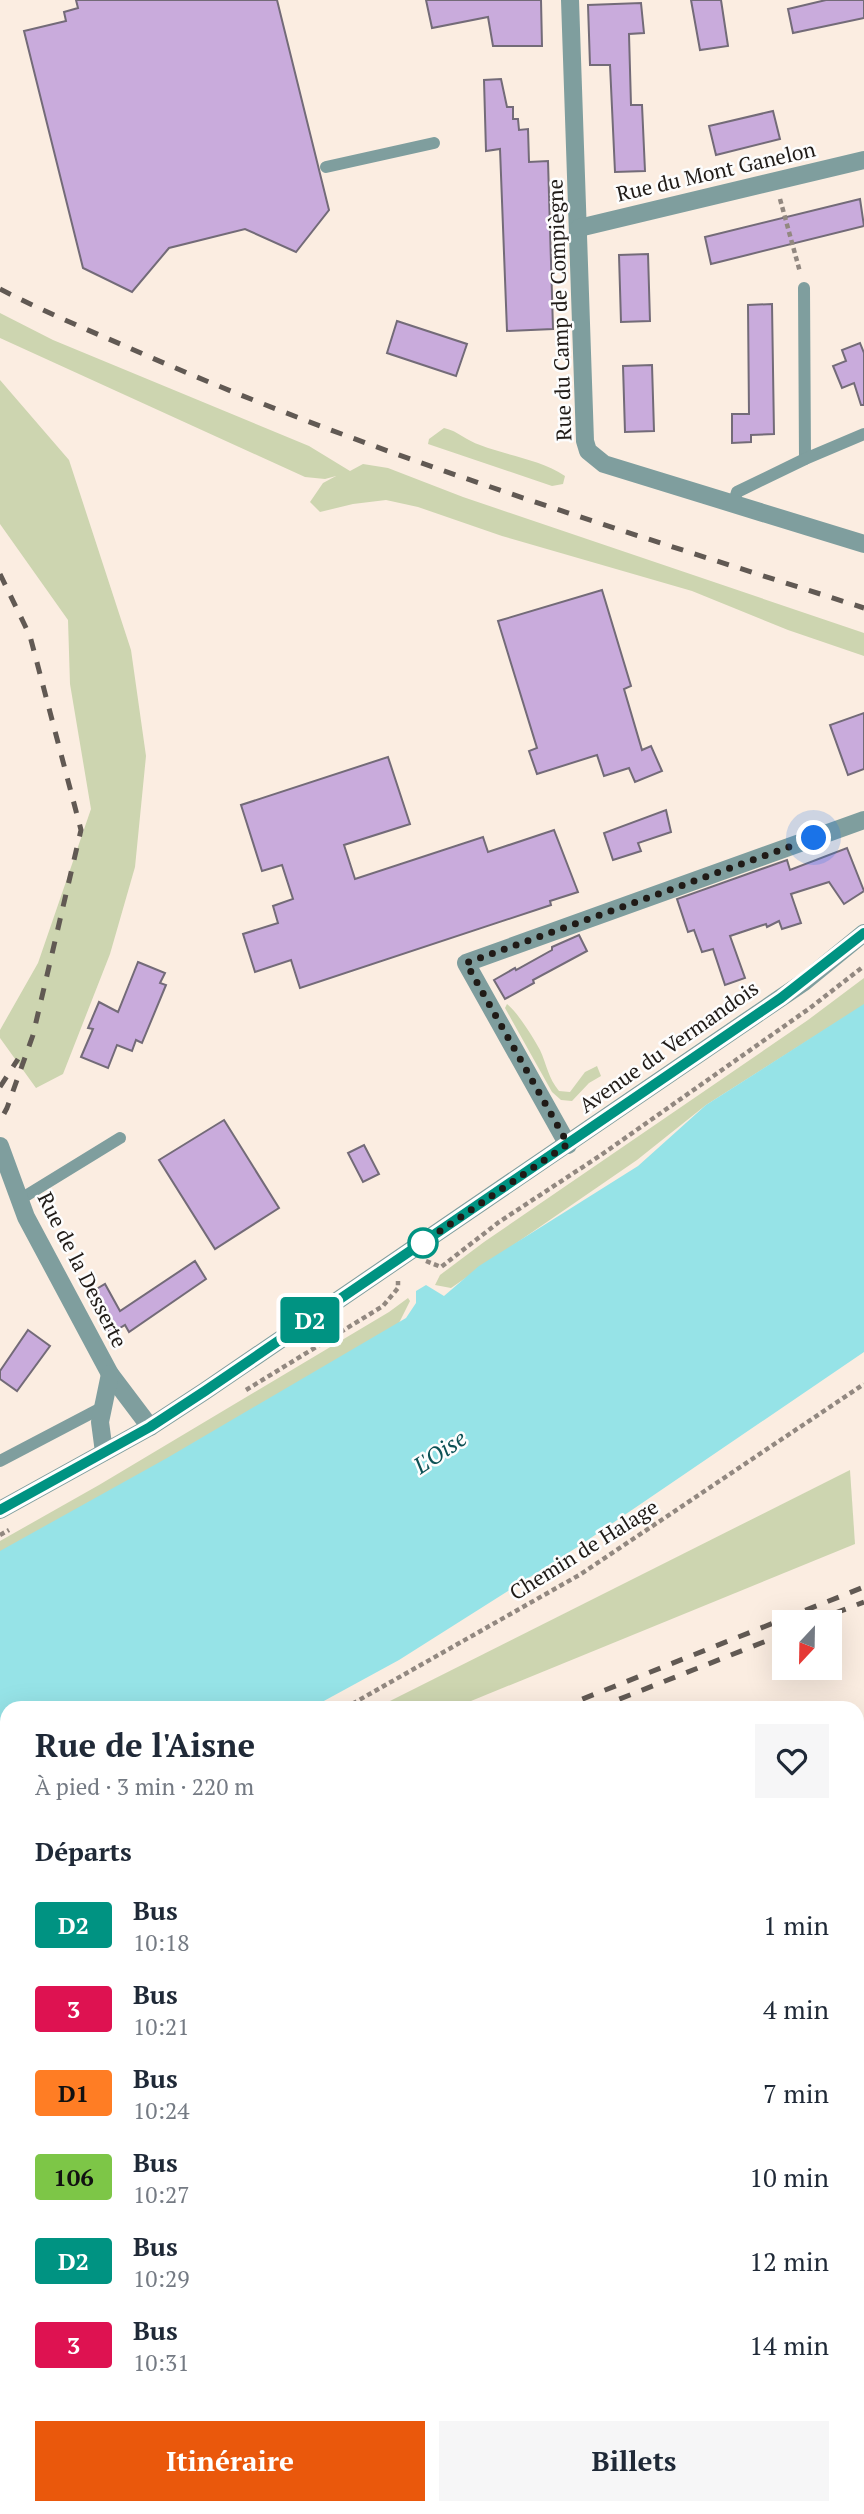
<!DOCTYPE html>
<html lang="fr">
<meta charset="utf-8">
<style>
:root{--surface:#fff;--page:#f6f6f7;--text:#1f2937;--muted:#747a83;--accent:#ea580c}
body{margin:0;font-family:"PT Serif",serif;background:var(--page);color:var(--text);height:100vh;display:flex;flex-direction:column;font-size:26px;white-space:nowrap}
*{box-sizing:border-box;margin:0}
p{font-size:23px;color:var(--muted)}
.icon{flex:none;width:38px;height:38px;fill:none;stroke:currentColor;stroke-width:2;stroke-linecap:round;stroke-linejoin:round}
.map{position:relative;flex:1;overflow:hidden}
.drawer{position:absolute;left:0px;top:1701px;width:864px;height:814px;display:flex;flex-direction:column;background:var(--surface);border-radius:21px 21px 0 0;box-shadow:0 7px 28px #0002}
.drawer>*{flex:none}
.badge{padding:0 14px;border-radius:5px;font-size:24px;line-height:46px}
.needle{width:46px;rotate:202deg}
.tools{position:absolute;left:772px;top:1610px;display:grid;gap:14px}
.tools a{display:grid;place-items:center;width:70px;height:70px;border-radius:0px;background:var(--surface);box-shadow:0 7px 28px #0002;font-size:35px}
.you{position:absolute;width:35px;height:35px;margin:-18px;border:5px solid #fff;border-radius:50%;background:#1a73e8;box-shadow:0 0 0 10px #1a73e833}
.map>.badge{position:absolute;translate:-50% -50%;box-shadow:0 0 0 4px #fff}
h2{padding:0 35px;font-size:26px;line-height:63px}
.round{display:grid;place-items:center;flex:none;width:74px;height:74px;border-radius:0px;background:var(--page)}
.overview{display:flex;align-items:center;justify-content:space-between;height:119px;padding:0 35px}
h1{font-size:33px;font-weight:700;line-height:52px}
.primary-button{display:flex;gap:14px;margin-top:auto;padding:14px 35px}
.primary-button a{flex:1;height:80px;border-radius:0px;background:var(--accent);color:#fff;font-size:28px;font-weight:700;line-height:80px;text-align:center}
.primary-button a+a{background:var(--page);color:var(--text)}
ul{padding:0;list-style:none}
li{display:flex;align-items:center;gap:21px;height:84px;padding:0 35px}
li div{flex:1}
li b{display:block;font-size:26px}
li em{font-style:normal}
li .badge{min-width:77px;font-weight:700;text-align:center}
.map>svg:first-child{display:block}
.green{fill:#cdd5b0}
.water{fill:#96e3e7}
.building{fill:#c9abdc;stroke:#736b78;stroke-width:2}
.lines{fill:none;stroke-linecap:round;stroke-linejoin:round}
.path{stroke:#928880;stroke-width:4.5;stroke-dasharray:5 3.5;stroke-linecap:butt}
.lane{stroke:#7f9e9e;stroke-width:12}
.street{stroke:#7f9e9e;stroke-width:18}
.secondary{stroke:#487776;stroke-width:18}
.rail{stroke:#615953;stroke-width:5;stroke-dasharray:12 12;stroke-linecap:butt}
.line-casing{stroke:#fff;stroke-width:16}
.line{stroke:#009382;stroke-width:10}
.walk{stroke:#201b17;stroke-width:7;stroke-dasharray:0 12.6}
.stop-dot{fill:#fff;stroke:#009382;stroke-width:3.5}
.labels{text-anchor:middle;stroke-width:5;stroke-linejoin:round;paint-order:stroke}
.street-label{font-size:21px;fill:#201b17;stroke:#fdfdfd}
.water-label{font-size:23px;font-style:italic;fill:#0c5155;stroke:#fdfdfd}
</style>
<div class="map">
<svg width="864" height="2514" viewBox="0 0 864 2514">
<rect width="100%" height="100%" fill="#fbede1"/>
<g class="green">
<path d="M 0,313 L 53,340 L 309,446 L 350,471 L 363,464 L 388,468 L 463,497 L 864,633 L 864,656 L 788,630 L 692,591 L 502,536 L 418,507 L 386,500 L 353,504 L 320,512 L 310,502 L 323,483 L 336,476 L 325,479 L 305,477 L 0,338 Z"/>
<path d="M 0,380 L 69,460 L 131,650 L 146,756 L 135,867 L 110,954 L 63,1074 L 36,1088 L 0,1038 L 0,1030 L 38,963 L 91,809 L 70,684 L 68,620 L 0,524 Z"/>
<path d="M 444,428 C 458,431 467,441 480,445 C 508,456 540,459 565,476 L 563,484 L 552,486 L 428,444 L 429,439 Z"/>
<path d="M 864,978 L 864,1005 L 706,1105 L 637,1160 L 451,1288 L 435,1285 L 440,1275 L 484,1242 L 808,1020 Z"/>
<path d="M 507,1004 C 518,1013 533,1037 540,1050 C 547,1065 548,1078 559,1091 L 570,1092 L 585,1072 L 597,1066 L 601,1076 L 589,1083 L 572,1101 L 561,1100 L 552,1092 L 505,1008 Z"/>
<path d="M 408,1298 L 410,1301 L 394,1333 L 0,1565 L 0,1541 L 99,1485 L 389,1312 Z"/>
<path d="M 850,1470 L 855,1544 L 454,1708 L 376,1708 Z"/>
</g>
<path class="water" d="M 864,1004 L 864,1352 L 579,1546 L 399,1660 L 311,1708 L 7,1708 L 7,1867 L 0,1871 L 0,1551 L 167,1458 L 406,1318 L 416,1303 L 416,1291 L 426,1285 L 444,1296 L 479,1266 L 638,1166 L 706,1105 Z"/>
<g class="building">
<path d="M 76,0 L 277,0 L 329,210 L 296,252 L 245,229 L 169,248 L 132,292 L 83,268 L 24,31 L 66,21 L 64,12 L 78,8 Z"/>
<path d="M 426,0 L 541,0 L 542,46 L 493,46 L 488,17 L 432,28 Z"/>
<path d="M 691,0 L 721,0 L 728,46 L 700,50 Z"/>
<path d="M 826,0 L 864,0 L 864,18 L 793,33 L 788,9 Z"/>
<path d="M 641,3 L 644,33 L 629,34 L 631,105 L 642,105 L 645,171 L 615,172 L 610,65 L 590,65 L 588,5 Z"/>
<path d="M 501,79 L 507,107 L 513,107 L 513,119 L 518,119 L 519,130 L 528,129 L 529,162 L 548,161 L 553,329 L 507,331 L 500,149 L 486,151 L 484,80 Z"/>
<path d="M 773,111 L 780,139 L 716,155 L 709,126 Z"/>
<path d="M 860,199 L 864,226 L 711,264 L 705,237 Z"/>
<path d="M 648,254 L 650,321 L 621,322 L 619,255 Z"/>
<path d="M 772,304 L 774,434 L 751,435 L 751,442 L 732,443 L 732,414 L 749,414 L 748,305 Z"/>
<path d="M 397,321 L 467,344 L 456,376 L 387,353 Z"/>
<path d="M 860,343 L 864,353 L 864,405 L 861,405 L 854,383 L 842,388 L 833,366 L 846,361 L 842,350 Z"/>
<path d="M 652,365 L 654,431 L 625,432 L 623,366 Z"/>
<path d="M 602,590 L 631,686 L 624,689 L 642,750 L 651,746 L 662,771 L 635,782 L 629,768 L 604,776 L 597,755 L 537,774 L 529,751 L 537,748 L 498,621 Z"/>
<path d="M 864,713 L 864,769 L 848,775 L 830,725 Z"/>
<path d="M 388,757 L 410,824 L 344,845 L 355,879 L 483,837 L 488,852 L 554,830 L 578,892 L 550,901 L 551,905 L 300,988 L 291,960 L 255,972 L 243,934 L 278,923 L 273,906 L 293,899 L 282,865 L 262,871 L 241,805 Z"/>
<path d="M 666,810 L 671,832 L 638,843 L 641,851 L 613,860 L 604,833 Z"/>
<path d="M 847,848 L 864,891 L 844,904 L 829,882 L 791,894 L 801,923 L 782,929 L 779,921 L 767,927 L 766,924 L 730,936 L 745,978 L 725,985 L 713,949 L 702,952 L 694,930 L 688,932 L 677,899 L 787,860 L 790,870 Z"/>
<path d="M 579,935 L 587,951 L 533,980 L 534,983 L 505,999 L 494,980 L 515,968 L 516,970 L 552,950 L 552,947 Z"/>
<path d="M 138,962 L 165,973 L 160,983 L 166,985 L 142,1043 L 136,1040 L 132,1051 L 117,1045 L 108,1068 L 81,1057 L 93,1029 L 88,1028 L 99,1002 L 118,1012 Z"/>
<path d="M 224,1120 L 279,1208 L 215,1249 L 159,1160 Z"/>
<path d="M 364,1145 L 379,1174 L 363,1182 L 348,1153 Z"/>
<path d="M 195,1261 L 206,1279 L 129,1332 L 125,1325 L 110,1334 L 88,1294 L 105,1284 L 120,1311 Z"/>
<path d="M 28,1330 L 50,1346 L 17,1391 L 0,1379 L 0,1371 Z"/>
</g>
<g class="lines">
<g class="path">
<path d="M 780,199 L 800,272"/>
<path d="M 426,1261 L 441,1267 L 499,1222 L 601,1155 L 810,1008 L 864,966"/>
<path d="M 246,1390 L 383,1306 L 398,1288 L 398,1281"/>
<path d="M 0,1535 L 9,1530"/>
<path d="M 345,1708 L 581,1574 L 864,1384"/>
<path d="M 0,1888 L 7,1885"/>
<path d="M 0,1917 L 7,1934"/>
<path d="M 858,1987 L 864,1975"/>
</g>
<g class="lane">
<path d="M 326,167 L 434,143"/>
<path d="M 804,288 L 805,459"/>
<path d="M 734,502 L 737,492 L 805,459 L 864,434"/>
<path d="M 19,1200 L 120,1138"/>
<path d="M 0,1461 L 103,1407"/>
</g>
<g class="street">
<path d="M 570,0 L 585,441 L 588,451 L 604,464 L 864,544"/>
<path d="M 579,228 L 864,160"/>
<path d="M 568,1145 L 466,963 L 864,820"/>
<path d="M 0,1146 L 26,1217 L 110,1374 L 150,1427"/>
<path d="M 104,1452 L 100,1422 L 110,1374"/>
<path d="M 0,1510 L 150,1427 L 205,1391 L 804,982 L 864,933"/>
<path d="M 858,2039 L 864,2028"/>
<path d="M 574,2514 L 578,2508"/>
</g>
<g class="secondary">
<path d="M 858,1775 L 864,1772"/>
<path d="M 0,2090 L 7,2087"/>
</g>
<g class="rail">
<path d="M 0,289 C 41,310 83,328 125,346 C 365,453 615,528 864,608"/>
<path d="M 0,574 L 30,636 L 81,830 L 33,1035 L 7,1108 L 0,1121"/>
<path d="M 0,1087 L 18,1059"/>
<path d="M 812,1622 L 864,1602"/>
<path d="M 560,1708 L 864,1587"/>
<path d="M 597,1708 L 784,1634"/>
<path d="M 0,1928 L 7,1926"/>
<path d="M 0,1944 L 7,1942"/>
</g>
</g>
<g class="lines">
<g class="line-casing">
<path id="line" d="M 0,1510 L 150,1427 L 205,1391 L 781,998 L 864,933"/>
</g>
<use href="#line" class="line"/>
<path class="walk" d="M 423,1243 L 421,1244 L 568,1144 L 466,963 L 814,838"/>
</g>
<circle class="stop-dot" cx="423" cy="1243" r="14"/>
<g class="labels">
<g class="street-label">
<text transform="translate(716 172) rotate(-13)" y="7">Rue du Mont Ganelon</text>
<text transform="translate(560 310) rotate(-92)" y="7">Rue du Camp de Compiègne</text>
<text transform="translate(669 1047) rotate(-35)" y="7">Avenue du Vermandois</text>
<text transform="translate(82 1270) rotate(63)" y="7">Rue de la Desserte</text>
<text transform="translate(584 1550) rotate(-32)" y="7">Chemin de Halage</text>
</g>
<g class="water-label">
<text transform="translate(440 1452) rotate(-34)" y="8">L'Oise</text>
</g>
</g>
</svg>
<div class="tools">
<a><svg class="needle" viewBox="-14 -14 28 28"><path d="M0-13l5 13h-10z" fill="#e53935"/><path d="M0 13l5-13h-10z" fill="#747a83"/></svg></a>
</div>
<div class="you" style="left:814px;top:838px"></div>
<b class="badge" style="left:310px;top:1320px;background:#009382;color:#fff">D2</b>
<section class="drawer">
<div class="overview"><div><h1>Rue de l'Aisne</h1><p>À pied · 3 min · 220 m</p></div><a class="round"><svg class="icon" aria-label="heart" viewBox="0 0 24 24"><path d="M12 20l-8-8c-3-5 5-10 8-4 3-6 11-1 8 4z"/></svg></a></div>
<h2>Départs</h2>
<ul>
<li><span class="badge" style="background:#009382;color:#fff">D2</span><div><b>Bus</b><p>10:18</p></div><em>1 min</em></li>
<li><span class="badge" style="background:#de1251;color:#fff">3</span><div><b>Bus</b><p>10:21</p></div><em>4 min</em></li>
<li><span class="badge" style="background:#ff7d24;color:#111">D1</span><div><b>Bus</b><p>10:24</p></div><em>7 min</em></li>
<li><span class="badge" style="background:#7dc647;color:#111">106</span><div><b>Bus</b><p>10:27</p></div><em>10 min</em></li>
<li><span class="badge" style="background:#009382;color:#fff">D2</span><div><b>Bus</b><p>10:29</p></div><em>12 min</em></li>
<li><span class="badge" style="background:#de1251;color:#fff">3</span><div><b>Bus</b><p>10:31</p></div><em>14 min</em></li>
</ul>
<div class="primary-button"><a>Itinéraire</a><a>Billets</a></div>
</section>
</div>
